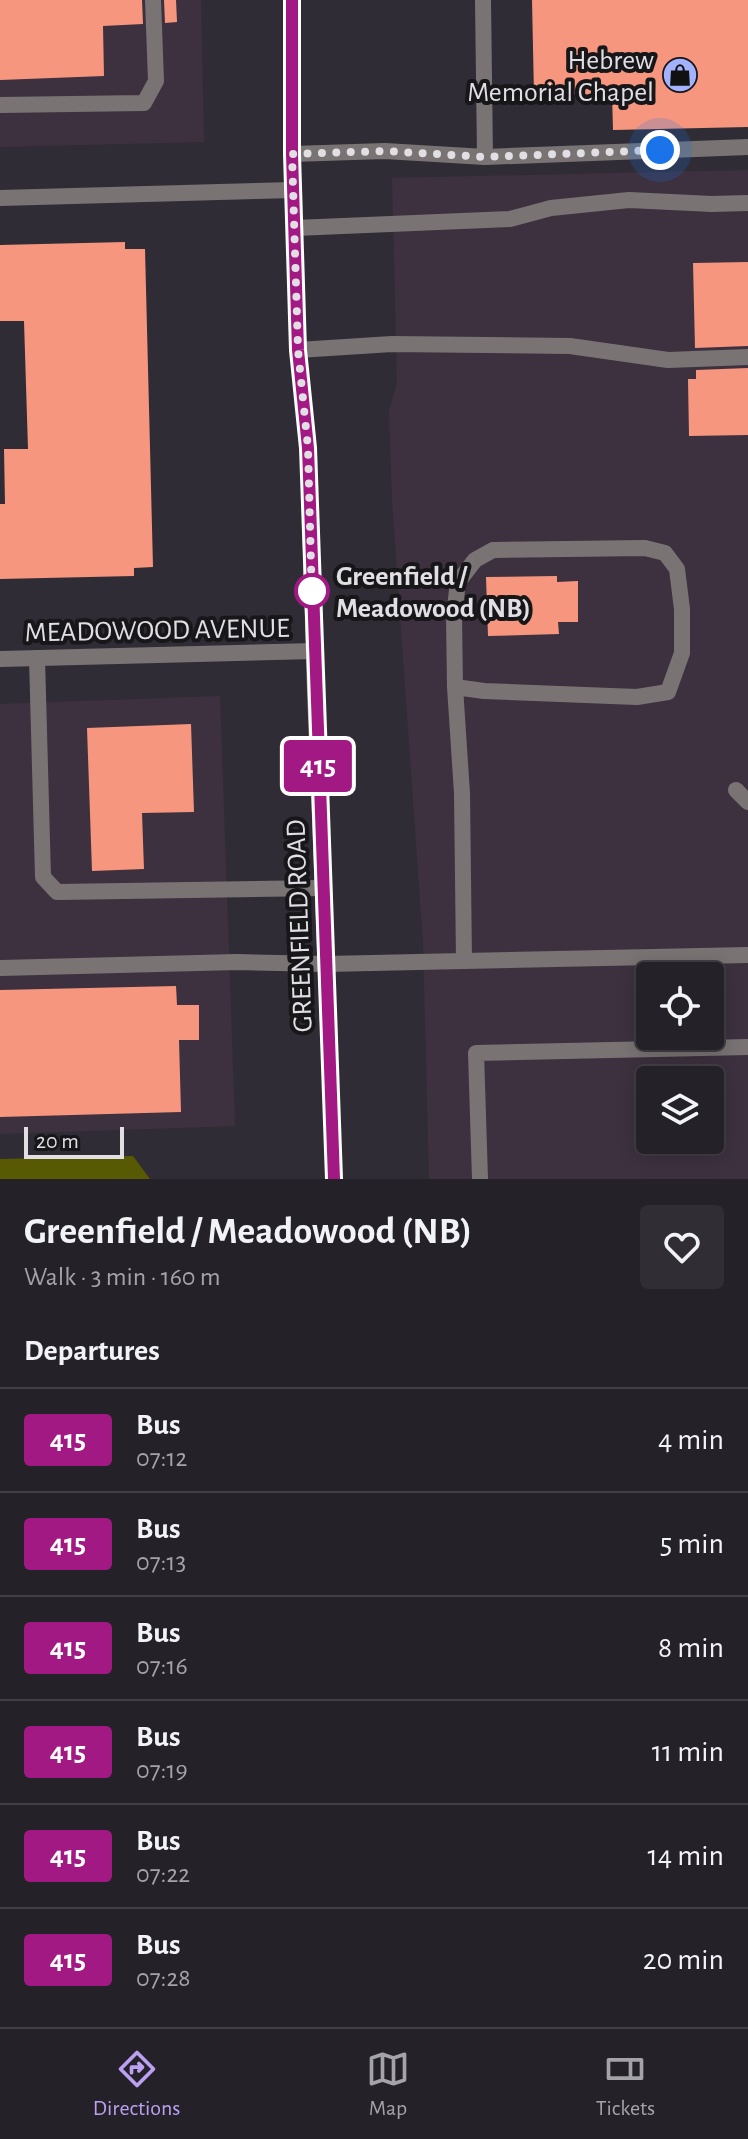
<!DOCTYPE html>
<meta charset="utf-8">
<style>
:root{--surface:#242128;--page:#302e34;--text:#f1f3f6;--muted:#a3a3a8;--line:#413e45;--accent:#bca0f2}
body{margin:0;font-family:"Alegreya Sans",sans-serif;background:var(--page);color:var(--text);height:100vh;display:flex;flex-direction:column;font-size:30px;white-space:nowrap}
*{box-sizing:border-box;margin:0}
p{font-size:26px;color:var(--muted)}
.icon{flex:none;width:44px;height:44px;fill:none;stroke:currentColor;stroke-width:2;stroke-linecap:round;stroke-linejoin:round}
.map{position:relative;height:1179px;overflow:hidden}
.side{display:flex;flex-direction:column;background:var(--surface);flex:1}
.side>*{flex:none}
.badge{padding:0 16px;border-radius:6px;font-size:28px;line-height:52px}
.controls{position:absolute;left:636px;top:962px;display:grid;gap:16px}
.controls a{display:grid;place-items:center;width:88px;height:88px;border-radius:8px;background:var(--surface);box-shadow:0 4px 20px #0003,0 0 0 2px var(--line);font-size:40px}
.scale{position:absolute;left:24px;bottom:20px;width:100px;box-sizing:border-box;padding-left:8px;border:4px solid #e1dee4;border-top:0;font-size:22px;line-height:28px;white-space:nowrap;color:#e1dee4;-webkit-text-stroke:6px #171619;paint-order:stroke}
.you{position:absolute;width:40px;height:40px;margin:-20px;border:6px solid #fff;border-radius:50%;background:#1a73e8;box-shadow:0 0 0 12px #1a73e833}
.map>.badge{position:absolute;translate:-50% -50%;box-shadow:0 0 0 4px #fff}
h2{padding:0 24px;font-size:30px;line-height:72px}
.round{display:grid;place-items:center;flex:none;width:84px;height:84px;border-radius:8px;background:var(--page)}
.headline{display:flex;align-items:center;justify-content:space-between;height:136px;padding:0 24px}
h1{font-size:38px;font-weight:600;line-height:60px}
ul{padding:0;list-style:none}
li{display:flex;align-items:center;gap:24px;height:104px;padding:0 24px;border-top:2px solid var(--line)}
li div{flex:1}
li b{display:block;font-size:30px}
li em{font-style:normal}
li .badge{min-width:88px;font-weight:700;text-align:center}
.tab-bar{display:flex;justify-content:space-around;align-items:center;height:112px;border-top:2px solid var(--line);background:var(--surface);font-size:22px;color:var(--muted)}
.tab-bar a{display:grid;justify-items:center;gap:4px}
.tab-bar .current{color:var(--accent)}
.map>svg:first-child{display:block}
.commercial{fill:#3d313f;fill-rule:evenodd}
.green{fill:#575a03}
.building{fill:#f7967e}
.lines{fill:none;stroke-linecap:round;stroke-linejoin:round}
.service{stroke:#797473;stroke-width:16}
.minor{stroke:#797473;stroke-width:16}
.secondary{stroke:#a49b99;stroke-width:16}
.line-casing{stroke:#fff;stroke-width:18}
.line{stroke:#a31984;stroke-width:12}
.walk{stroke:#e1dee4;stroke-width:8;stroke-dasharray:0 14.4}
.stop-dot{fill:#fff;stroke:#a31984;stroke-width:4}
.labels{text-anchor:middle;stroke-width:8;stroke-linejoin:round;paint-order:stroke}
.poi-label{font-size:28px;fill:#e1dee4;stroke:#171619;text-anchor:end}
.stop-label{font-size:28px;font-weight:bold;fill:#e1dee4;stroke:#171619;text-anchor:start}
.street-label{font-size:28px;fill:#e1dee4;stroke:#171619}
</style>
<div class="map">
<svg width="748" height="1179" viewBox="0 0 748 1179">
<rect width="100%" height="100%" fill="#302c35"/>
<g class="commercial">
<path d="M 0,0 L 201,0 L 204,142 L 0,147 Z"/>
<path d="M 748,170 L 748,1179 L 429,1179 L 423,943 L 392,500 L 389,411 L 397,383 L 392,178 ZM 650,976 L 710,976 L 710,1036 L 650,1036 ZM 650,1080 L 710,1080 L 710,1140 L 650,1140 Z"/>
<path d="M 220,696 L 235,1126 L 0,1134 L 0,704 Z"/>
</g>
<path class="green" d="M 133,1156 L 150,1179 L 0,1179 L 0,1159 Z"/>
<g class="building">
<path d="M 0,0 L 142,0 L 143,24 L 103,26 L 104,76 L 0,80 Z"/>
<path d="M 164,0 L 176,0 L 177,22 L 165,23 Z"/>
<path d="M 532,0 L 748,0 L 748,127 L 613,130 L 612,94 L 534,95 Z"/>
<path d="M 125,242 L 125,249 L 145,249 L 153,567 L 134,568 L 134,576 L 0,579 L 0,504 L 5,504 L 4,449 L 28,449 L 24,321 L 0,321 L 0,245 Z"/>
<path d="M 748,262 L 748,346 L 695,348 L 693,263 Z"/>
<path d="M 748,368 L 748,435 L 689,436 L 688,379 L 696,379 L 696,370 Z"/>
<path d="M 557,576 L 557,582 L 578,581 L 578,622 L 558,622 L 559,634 L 488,636 L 486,577 Z"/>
<path d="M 191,724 L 194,812 L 142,813 L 144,869 L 92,871 L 87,728 Z"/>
<path d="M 176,986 L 177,1005 L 199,1005 L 199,1040 L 179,1040 L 181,1112 L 0,1117 L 0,990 Z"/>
</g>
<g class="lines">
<g class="service">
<path d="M 483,0 L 485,157"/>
<path d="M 0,105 L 144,103 L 156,81 L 153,0"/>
<path d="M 292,154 L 385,151 L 485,157 L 748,147"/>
<path d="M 0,198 L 294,190"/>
<path d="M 295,228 L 510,219 L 551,208 L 629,200 L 712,204 L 748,203"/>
<path d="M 298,350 L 392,344 L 570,346 L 668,360 L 748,357"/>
<path d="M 37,658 L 43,877 L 57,892 L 323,888"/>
<path d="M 455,687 L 484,691 L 637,697 L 668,692 L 682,653 L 682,609 L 677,569 L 665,553 L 645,548 L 493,550 L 475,560 L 458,582 L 454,616 L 455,687 L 462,793 L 464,961"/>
<path d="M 736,790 L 748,802"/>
<path d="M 0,968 L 237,962 L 326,964 L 748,955"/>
<path d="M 480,1179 L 476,1053 L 748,1047"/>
</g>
<path class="minor" d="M 0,659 L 315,651"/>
<path class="secondary" d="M 292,0 L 292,154 L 298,350 L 308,448 L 315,690 L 334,1179"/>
</g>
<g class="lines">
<g class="line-casing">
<path id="line" d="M 292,0 L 292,154 L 298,350 L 308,448 L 334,1179"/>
</g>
<use href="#line" class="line"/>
<path class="walk" d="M 312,591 L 312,602 L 308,448 L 298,350 L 292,154 L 385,151 L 485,157 L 660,150"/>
</g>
<defs>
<g id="shop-disc" transform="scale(1.8)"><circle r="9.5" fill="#a3b2fd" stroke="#171619"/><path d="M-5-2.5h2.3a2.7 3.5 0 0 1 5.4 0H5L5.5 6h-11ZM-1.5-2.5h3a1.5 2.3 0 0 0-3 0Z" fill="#111"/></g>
</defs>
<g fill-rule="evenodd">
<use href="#shop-disc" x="680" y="75"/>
</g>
<circle class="stop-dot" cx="312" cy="591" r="16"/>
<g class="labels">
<g class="poi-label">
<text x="654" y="69">Hebrew<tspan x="654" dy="32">Memorial Chapel</tspan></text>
</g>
<g class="stop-label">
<text x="336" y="585">Greenfield /<tspan x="336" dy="32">Meadowood (NB)</tspan></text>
</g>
<g class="street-label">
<text transform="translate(157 629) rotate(-1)" y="10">MEADOWOOD AVENUE</text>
<text transform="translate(298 926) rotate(-92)" y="10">GREENFIELD ROAD</text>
</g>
</g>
</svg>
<div class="controls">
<a><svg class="icon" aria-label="locate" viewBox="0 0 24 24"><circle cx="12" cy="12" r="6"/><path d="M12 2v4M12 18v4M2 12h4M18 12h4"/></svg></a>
<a><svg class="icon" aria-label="layers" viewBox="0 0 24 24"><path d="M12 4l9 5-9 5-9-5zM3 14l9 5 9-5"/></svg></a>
</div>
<div class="scale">20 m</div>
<div class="you" style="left:660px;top:150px"></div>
<b class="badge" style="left:318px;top:766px;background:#a31984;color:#fff">415</b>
</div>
<section class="side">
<div class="headline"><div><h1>Greenfield / Meadowood (NB)</h1><p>Walk · 3 min · 160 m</p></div><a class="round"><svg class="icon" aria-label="heart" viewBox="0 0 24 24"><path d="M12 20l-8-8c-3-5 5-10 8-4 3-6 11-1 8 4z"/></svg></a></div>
<h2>Departures</h2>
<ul>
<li><span class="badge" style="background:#a31984;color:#fff">415</span><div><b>Bus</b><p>07:12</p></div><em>4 min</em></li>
<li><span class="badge" style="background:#a31984;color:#fff">415</span><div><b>Bus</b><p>07:13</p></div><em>5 min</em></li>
<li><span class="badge" style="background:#a31984;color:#fff">415</span><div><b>Bus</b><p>07:16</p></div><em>8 min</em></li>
<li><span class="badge" style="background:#a31984;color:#fff">415</span><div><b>Bus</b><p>07:19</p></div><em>11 min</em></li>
<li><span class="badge" style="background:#a31984;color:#fff">415</span><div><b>Bus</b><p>07:22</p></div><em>14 min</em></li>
<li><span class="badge" style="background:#a31984;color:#fff">415</span><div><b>Bus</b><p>07:28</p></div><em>20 min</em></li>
</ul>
</section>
<nav class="tab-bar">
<a class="current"><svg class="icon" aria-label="directions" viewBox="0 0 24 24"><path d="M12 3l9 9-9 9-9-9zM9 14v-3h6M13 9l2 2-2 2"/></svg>Directions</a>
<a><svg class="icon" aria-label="map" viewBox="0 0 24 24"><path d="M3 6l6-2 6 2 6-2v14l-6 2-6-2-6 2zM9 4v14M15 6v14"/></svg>Map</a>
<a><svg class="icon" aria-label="tickets" viewBox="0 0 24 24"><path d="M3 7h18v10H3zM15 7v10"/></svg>Tickets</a>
</nav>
